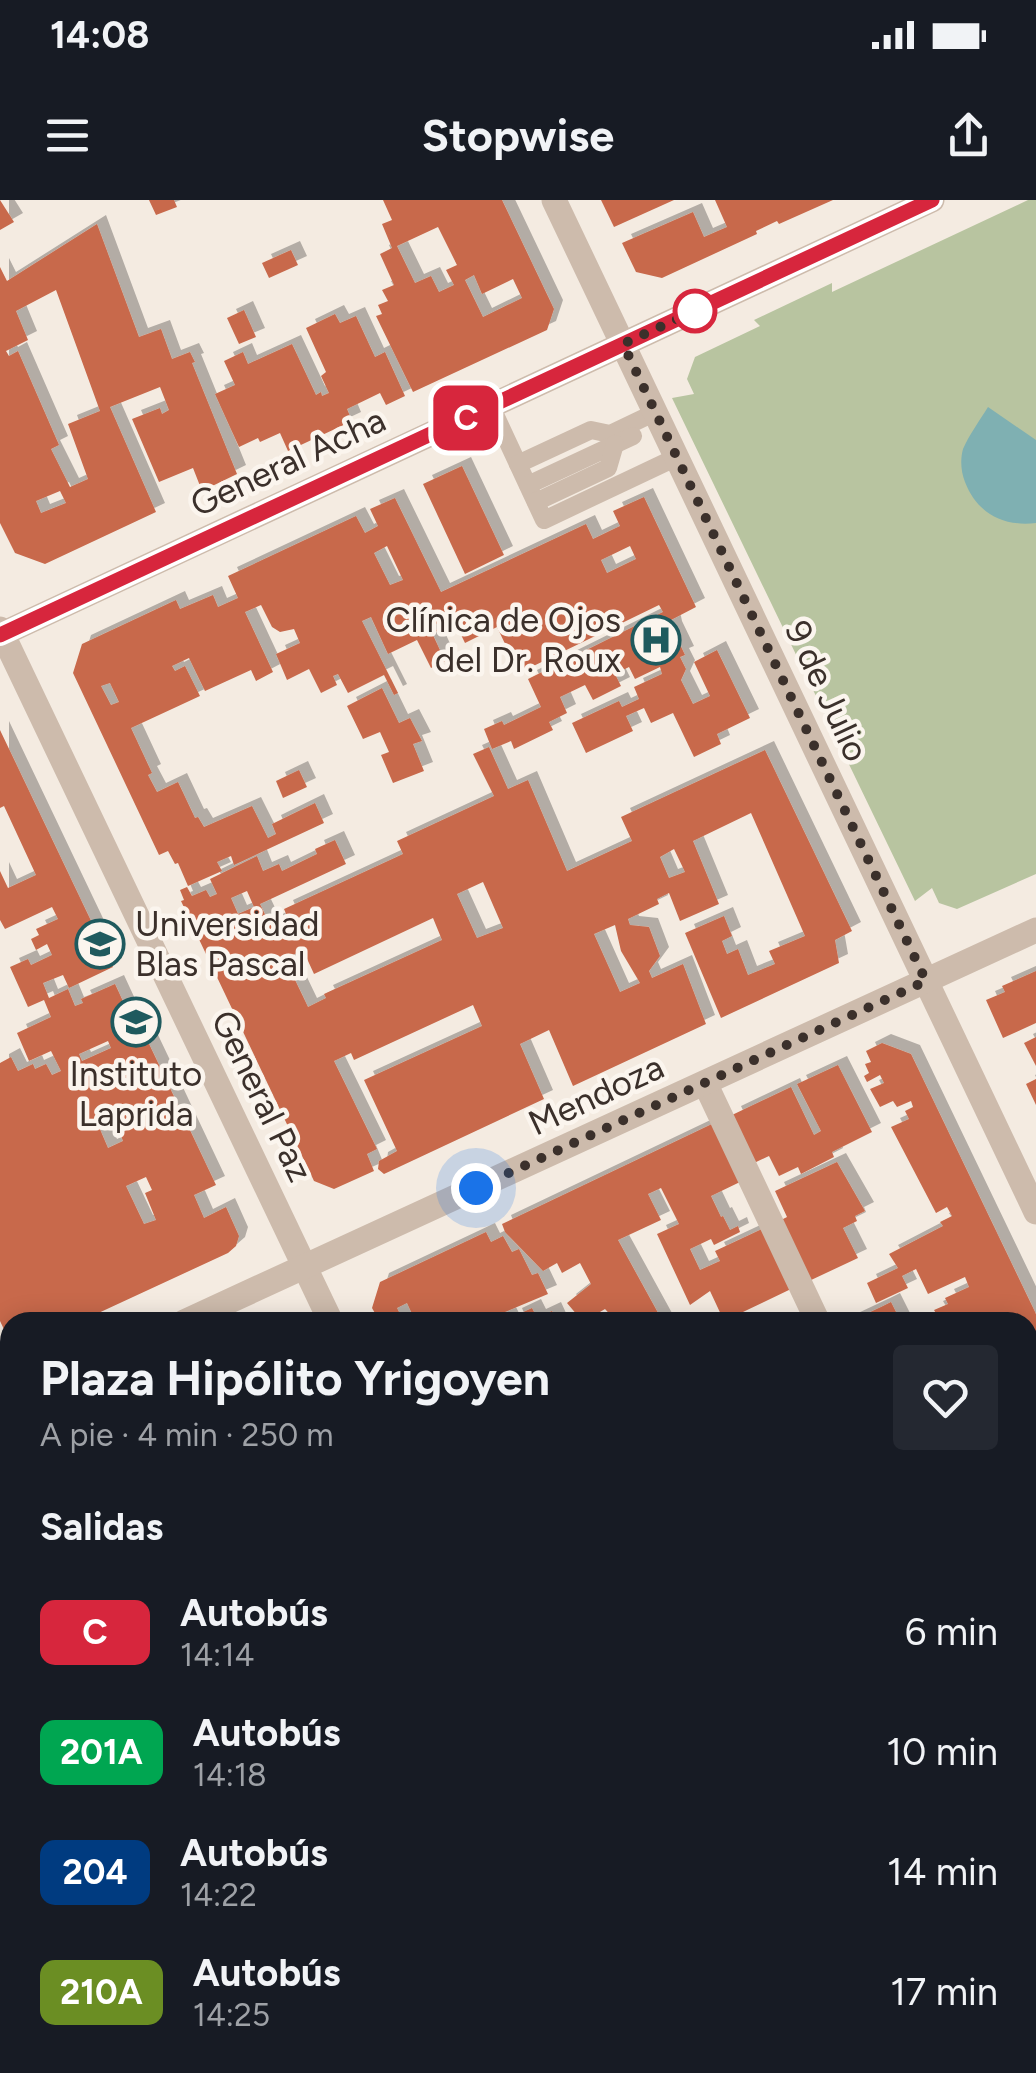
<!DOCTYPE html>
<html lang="es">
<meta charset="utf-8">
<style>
:root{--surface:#171b24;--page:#242831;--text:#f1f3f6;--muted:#9ea1a6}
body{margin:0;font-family:Figtree,sans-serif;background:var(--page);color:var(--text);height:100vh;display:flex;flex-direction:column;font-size:38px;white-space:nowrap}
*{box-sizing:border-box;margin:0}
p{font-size:32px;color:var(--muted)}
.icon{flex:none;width:55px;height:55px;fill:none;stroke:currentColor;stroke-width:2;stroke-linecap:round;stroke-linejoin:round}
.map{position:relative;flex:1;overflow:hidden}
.details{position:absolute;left:0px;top:1112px;width:1038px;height:762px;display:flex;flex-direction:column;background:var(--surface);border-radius:30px 30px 0 0;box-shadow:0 5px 25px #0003}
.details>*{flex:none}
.badge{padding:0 20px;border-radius:15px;font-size:35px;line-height:65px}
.you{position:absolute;width:50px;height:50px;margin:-25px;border:8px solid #fff;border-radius:50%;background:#1a73e8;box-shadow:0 0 0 15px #1a73e833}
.map>.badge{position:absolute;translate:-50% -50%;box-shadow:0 0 0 5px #fff}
h2{padding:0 40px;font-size:38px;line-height:90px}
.round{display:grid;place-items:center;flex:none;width:105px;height:105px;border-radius:10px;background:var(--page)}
.overview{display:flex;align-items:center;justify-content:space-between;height:170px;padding:0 40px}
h1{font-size:48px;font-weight:700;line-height:75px}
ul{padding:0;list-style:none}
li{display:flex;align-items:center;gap:30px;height:120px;padding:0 40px}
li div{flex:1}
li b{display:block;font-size:38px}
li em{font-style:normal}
li .badge{min-width:110px;font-weight:700;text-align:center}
.status{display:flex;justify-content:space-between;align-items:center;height:70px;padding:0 50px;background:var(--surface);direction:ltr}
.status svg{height:28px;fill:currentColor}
header{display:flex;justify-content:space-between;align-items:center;height:130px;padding:0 40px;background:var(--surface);font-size:45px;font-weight:700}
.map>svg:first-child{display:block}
.green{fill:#b8c4a0}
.water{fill:#7fb0b2}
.building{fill:#c8694b;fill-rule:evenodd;filter:url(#shadow)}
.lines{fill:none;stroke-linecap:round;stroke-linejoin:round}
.lane{stroke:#cdbbac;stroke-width:18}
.street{stroke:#cdbbac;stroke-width:25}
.line-casing{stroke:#fff;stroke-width:22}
.line{stroke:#d7263d;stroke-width:15}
.walk{stroke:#3b302b;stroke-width:10;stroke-dasharray:0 18}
.stop-dot{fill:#fff;stroke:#d7263d;stroke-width:5}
.labels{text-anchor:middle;stroke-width:9;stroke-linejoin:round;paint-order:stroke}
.street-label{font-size:35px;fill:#3b302b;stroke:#fbf5ee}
.poi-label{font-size:35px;fill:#3b302b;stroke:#fbf5ee;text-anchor:end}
</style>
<div class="status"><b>14:08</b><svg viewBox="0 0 49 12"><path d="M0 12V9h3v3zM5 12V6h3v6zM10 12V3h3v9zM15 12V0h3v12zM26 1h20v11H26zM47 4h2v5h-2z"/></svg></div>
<header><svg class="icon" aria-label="menu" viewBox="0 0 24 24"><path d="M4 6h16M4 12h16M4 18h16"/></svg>Stopwise<svg class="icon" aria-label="share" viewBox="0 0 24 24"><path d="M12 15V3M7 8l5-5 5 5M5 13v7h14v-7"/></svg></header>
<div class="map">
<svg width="1036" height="1873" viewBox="0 0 1036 1873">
<defs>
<filter id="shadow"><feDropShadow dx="9" dy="-9" stdDeviation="0" flood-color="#0004"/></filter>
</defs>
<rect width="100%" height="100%" fill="#f4ebe1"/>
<path class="green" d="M 1028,0 L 1036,0 L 1036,674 L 957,709 L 939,703 L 932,688 L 915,701 L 672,198 L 694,194 L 687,179 L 695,157 L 760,126 L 754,120 L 832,83 L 832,92 Z"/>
<path class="water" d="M 988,207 L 1036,240 L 1036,323 C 1003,327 977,313 965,282 C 961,272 960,260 963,249 C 969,235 980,220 988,207 Z"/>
<g class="building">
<path d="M 0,0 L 14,22 L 0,30 Z"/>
<path d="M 149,0 L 174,0 L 177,7 L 156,15 Z"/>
<path d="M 383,0 L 502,0 L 554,109 L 547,130 L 413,192 L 376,116 L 382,114 L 378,105 L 388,101 L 382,90 L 394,85 L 380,54 L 392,48 L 382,24 L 392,20 ZM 438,27 L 457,65 L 446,70 L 454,85 L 439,92 L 431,76 L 415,83 L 397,46 ZM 474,75 L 482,94 L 513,79 L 522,98 L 483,117 L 465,80 Z"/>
<path d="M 601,0 L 674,0 L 614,27 Z"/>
<path d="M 715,0 L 833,0 L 779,24 L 777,21 L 756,31 L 757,34 L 662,78 L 636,72 L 622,43 L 693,12 L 704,37 L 727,27 Z"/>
<path d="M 97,24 L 139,137 L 161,129 L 172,159 L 190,152 L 195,162 L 192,163 L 237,274 L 202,291 L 193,268 L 159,282 L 132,219 L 160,208 L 162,214 L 169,210 L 160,187 L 110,207 L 156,312 L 45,364 L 15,353 L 0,323 L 0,67 L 7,81 ZM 56,90 L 100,211 L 68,224 L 88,279 L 70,287 L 51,249 L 59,245 L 18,151 L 9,156 L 6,151 L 28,140 L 16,111 ZM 60,291 L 66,303 L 41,313 L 36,301 Z"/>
<path d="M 291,50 L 298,65 L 269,78 L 262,63 Z"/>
<path d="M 244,110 L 256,137 L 239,144 L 227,118 Z"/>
<path d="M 335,114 L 340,123 L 356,116 L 375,157 L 385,152 L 405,196 L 386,205 L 380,193 L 347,209 L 352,221 L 288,251 L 280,233 L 260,242 L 258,238 L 239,247 L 215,194 L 235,185 L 224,161 L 243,152 L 248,164 L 292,144 L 316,195 L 321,192 L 322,196 L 329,193 L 321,176 L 326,172 L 306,128 Z"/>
<path d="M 462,266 L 504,355 L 465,374 L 423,284 Z"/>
<path d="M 644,297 L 696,407 L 671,420 L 673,430 L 685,455 L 680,457 L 686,469 L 681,480 L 693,504 L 710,496 L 694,462 L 717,450 L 750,518 L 717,534 L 721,544 L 694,557 L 673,513 L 651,523 L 644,508 L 626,516 L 633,531 L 586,553 L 572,523 L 619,501 L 622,507 L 639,499 L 634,487 L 662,474 L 660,467 L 635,479 L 629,467 L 615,474 L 621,486 L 593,500 L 585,485 L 560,497 L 567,513 L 549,522 L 553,530 L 514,549 L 511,541 L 492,549 L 484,529 L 502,521 L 504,525 L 541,507 L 528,479 L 663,412 L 659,405 L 519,473 L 497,427 L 465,443 L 452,416 L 434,425 L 437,431 L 432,433 L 445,461 L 431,468 L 417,440 L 388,454 L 371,417 L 362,421 L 398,493 L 394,495 L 384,475 L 348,493 L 338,474 L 333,476 L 337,485 L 321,493 L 309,469 L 287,480 L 276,454 L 300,443 L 294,429 L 280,432 L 272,427 L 261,405 L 245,412 L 273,472 L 256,481 L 251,470 L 205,491 L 189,458 L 172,466 L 175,471 L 185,466 L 200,496 L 131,528 L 152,573 L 148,575 L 157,592 L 178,582 L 195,618 L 198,617 L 204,627 L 252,606 L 268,638 L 276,634 L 272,624 L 315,603 L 324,623 L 234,665 L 231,656 L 217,662 L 222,671 L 188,686 L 178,663 L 175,664 L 168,651 L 159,655 L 73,473 L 82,444 L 176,400 L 180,409 L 213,395 L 218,407 L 238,398 L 228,376 L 356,316 L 365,333 L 378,326 L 370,309 L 395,298 L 441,392 L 586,324 L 593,339 L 620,326 L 613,311 ZM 387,346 L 403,380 L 390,385 L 374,353 ZM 630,346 L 636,359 L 607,373 L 601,360 ZM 110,483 L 119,502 L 111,505 L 101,486 Z"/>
<path d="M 382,488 L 399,523 L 410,518 L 422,541 L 413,544 L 424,571 L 393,583 L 381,555 L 389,552 L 380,532 L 363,539 L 347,506 Z"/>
<path d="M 0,530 L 113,767 L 69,788 L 63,775 L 43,783 L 49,798 L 68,789 L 75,806 L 83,803 L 81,799 L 115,784 L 127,810 L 132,808 L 216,985 L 194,995 L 204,1018 L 226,1007 L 239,1036 L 236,1046 L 228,1053 L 79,1122 L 10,1122 L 10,1142 L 0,1121 L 0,863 L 11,857 L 18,871 L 33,864 L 35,869 L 46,864 L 52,875 L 61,871 L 51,851 L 29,861 L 17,833 L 51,817 L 44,800 L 28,807 L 10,767 L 28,759 L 31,765 L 52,755 L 47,744 L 36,750 L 31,739 L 39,735 L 36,729 L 58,719 L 52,707 L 5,729 L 0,720 L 0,671 L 8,688 L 36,675 L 4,606 L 0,608 ZM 108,841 L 111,848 L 82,861 L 79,854 ZM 123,916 L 130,928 L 120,933 L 123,941 L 108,948 L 99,927 ZM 146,977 L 152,990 L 145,993 L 156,1020 L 144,1024 L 126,986 Z"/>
<path d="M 489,547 L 508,589 L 528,580 L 567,671 L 632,641 L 621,617 L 765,550 L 852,731 L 835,740 L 839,763 L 721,818 L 685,733 L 724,716 L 732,736 L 722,741 L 727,754 L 738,749 L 748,775 L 775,764 L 769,751 L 805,736 L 751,613 L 693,641 L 719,704 L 680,721 L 669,693 L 657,699 L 659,704 L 628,719 L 630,725 L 649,727 L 660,756 L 649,771 L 652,778 L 683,764 L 706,824 L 573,886 L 549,830 L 520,844 L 544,899 L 384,974 L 378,969 L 379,961 L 397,951 L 364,880 L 482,826 L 473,805 L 354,860 L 351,853 L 334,861 L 377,949 L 367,954 L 374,971 L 334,989 L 314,981 L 196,733 L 181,701 L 184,700 L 180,690 L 187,687 L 192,696 L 206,690 L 210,697 L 217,694 L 210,679 L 257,656 L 263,671 L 279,664 L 282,671 L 317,654 L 315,649 L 335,640 L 346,664 L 260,704 L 270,725 L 287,716 L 284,709 L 403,654 L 397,641 L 494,596 L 473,554 ZM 674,649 L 685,672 L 669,678 L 660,657 ZM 483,682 L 503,728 L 477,738 L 457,694 ZM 247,691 L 254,707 L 238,714 L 231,698 ZM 433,718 L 442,740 L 324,794 L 326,798 L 308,807 L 285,759 L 303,750 L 314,774 ZM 615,725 L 621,751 L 640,783 L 620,792 L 594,734 Z"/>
<path d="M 299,570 L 307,587 L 283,598 L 276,581 Z"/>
<path d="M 1036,771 L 1036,823 L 1003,838 L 986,800 L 1005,792 L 1002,786 Z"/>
<path d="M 1036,837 L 1036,866 L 1024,843 Z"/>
<path d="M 882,843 L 911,854 L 1036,1114 L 1036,1277 L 1028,1281 L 1028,1242 L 1032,1240 L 1028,1230 L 1028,1181 L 1032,1179 L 1031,1177 L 1028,1179 L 1028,1122 L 941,1122 L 934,1110 L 948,1104 L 945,1098 L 969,1087 L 965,1077 L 928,1094 L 916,1069 L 902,1076 L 908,1088 L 876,1103 L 867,1083 L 898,1068 L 889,1054 L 943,1026 L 940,1022 L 952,1016 L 947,1007 L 936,1013 L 891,927 L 909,919 L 905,911 L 913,907 L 911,901 L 897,907 L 893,901 L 880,907 L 870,889 L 884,883 L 880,875 L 867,882 L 864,876 L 869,873 L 865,864 L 871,862 L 866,851 Z"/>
<path d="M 838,865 L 872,932 L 832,952 L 834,957 L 801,974 L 798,967 L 779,976 L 769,956 L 754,963 L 732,915 L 791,887 L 814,935 L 821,931 L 797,884 Z"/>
<path d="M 1036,879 L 1036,905 L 1026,884 Z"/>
<path d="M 712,924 L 740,982 L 711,996 L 721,1017 L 723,1016 L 730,1030 L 738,1026 L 740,1032 L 714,1045 L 711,1039 L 690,1049 L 700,1070 L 720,1061 L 715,1051 L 762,1029 L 791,1089 L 724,1121 L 710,1091 L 690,1105 L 657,1034 L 679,1024 L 661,988 L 648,994 L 661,1020 L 618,1040 L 663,1122 L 617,1122 L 605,1109 L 583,1122 L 567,1103 L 591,1084 L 580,1063 L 562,1073 L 557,1063 L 543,1071 L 505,1032 L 502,1024 Z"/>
<path d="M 837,962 L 865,1011 L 855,1016 L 857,1021 L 843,1028 L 858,1058 L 809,1081 L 781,1020 L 787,1017 L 775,991 Z"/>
<path d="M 486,1032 L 491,1042 L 503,1036 L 512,1052 L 519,1049 L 532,1075 L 538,1073 L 548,1094 L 505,1112 L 510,1122 L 380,1122 L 372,1108 L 380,1082 ZM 407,1103 L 414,1118 L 404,1122 L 397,1108 Z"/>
<path d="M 891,1102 L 901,1122 L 849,1122 L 881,1107 Z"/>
<path d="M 532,1108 L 537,1118 L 552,1111 L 557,1122 L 515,1122 L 513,1117 Z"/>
<path d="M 10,1254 L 10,1335 L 0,1313 L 0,1258 Z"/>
<path d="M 1036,1293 L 1036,1357 L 1028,1360 L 1028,1297 Z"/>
<path d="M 0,1341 L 10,1362 L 10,1473 L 0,1478 Z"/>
<path d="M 1036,1370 L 1036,1412 L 1028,1416 L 1028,1374 Z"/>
<path d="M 10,1491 L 10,1507 L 0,1512 L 0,1493 Z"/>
<path d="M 1036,1513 L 1036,1561 L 1028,1565 L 1028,1517 Z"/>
<path d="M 10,1537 L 10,1601 L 0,1606 L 0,1541 Z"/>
<path d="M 1036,1609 L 1036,1630 L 1028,1634 L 1028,1614 Z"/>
<path d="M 10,1619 L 10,1678 L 3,1682 L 7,1691 L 1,1695 L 8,1709 L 10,1708 L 10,1835 L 0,1812 L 0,1623 Z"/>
<path d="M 357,1865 L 473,1865 L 477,1873 L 339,1873 Z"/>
<path d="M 530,1865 L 591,1865 L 595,1873 L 533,1873 Z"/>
<path d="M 788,1865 L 816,1865 L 798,1873 L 791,1873 Z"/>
<path d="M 934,1865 L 945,1865 L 948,1873 L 916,1873 Z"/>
</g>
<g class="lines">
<g class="lane">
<path d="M 491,206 L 544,320 L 677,257"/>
<path d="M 518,264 L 591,230 L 610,234 L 656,212"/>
<path d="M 528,285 L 633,236"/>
<path d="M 536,302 L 608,268 L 615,244"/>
</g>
<g class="street">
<path d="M 554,0 L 1036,1012"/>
<path d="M 0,429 L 331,1122"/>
<path d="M 0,435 L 932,0"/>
<path d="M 705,883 L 818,1122"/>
<path d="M 184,1122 L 1036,730"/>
<path d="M 0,1207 L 10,1202"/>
<path d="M 1028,1466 L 1036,1462"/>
<path d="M 687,1865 L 691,1873"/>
<path d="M 157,1873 L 174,1865"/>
</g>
</g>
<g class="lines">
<g class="line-casing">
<path id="line" d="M 0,435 L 932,0"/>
</g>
<use href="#line" class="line"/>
<path class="walk" d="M 476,988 L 926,781 L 623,144 L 695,111"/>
</g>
<defs>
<g id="hospital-ring" transform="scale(2.5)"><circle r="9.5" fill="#fbf5ee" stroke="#1f5a5e" stroke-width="1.5"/><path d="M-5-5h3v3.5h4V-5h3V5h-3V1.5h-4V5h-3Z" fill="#1f5a5e"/></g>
<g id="university-ring" transform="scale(2.5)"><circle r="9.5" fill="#fbf5ee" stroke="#1f5a5e" stroke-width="1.5"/><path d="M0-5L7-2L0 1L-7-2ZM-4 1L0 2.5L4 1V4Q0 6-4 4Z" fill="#1f5a5e"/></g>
<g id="school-ring" transform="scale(2.5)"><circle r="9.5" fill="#fbf5ee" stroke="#1f5a5e" stroke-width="1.5"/><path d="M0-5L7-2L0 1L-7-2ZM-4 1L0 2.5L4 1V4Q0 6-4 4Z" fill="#1f5a5e"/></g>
</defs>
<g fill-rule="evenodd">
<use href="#hospital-ring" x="656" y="440"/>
<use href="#university-ring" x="100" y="744"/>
<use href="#school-ring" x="136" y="822"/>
</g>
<circle class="stop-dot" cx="695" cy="111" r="20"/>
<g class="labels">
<g class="street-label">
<text transform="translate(288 262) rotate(-25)" y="12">General Acha</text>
<text transform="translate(827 491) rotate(65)" y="12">9 de Julio</text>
<text transform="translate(596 895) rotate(-25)" y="12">Mendoza</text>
<text transform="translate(262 896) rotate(64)" y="12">General Paz</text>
</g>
<g class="poi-label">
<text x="621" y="432">Clínica de Ojos<tspan x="621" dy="40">del Dr. Roux</tspan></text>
<text x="135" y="736" text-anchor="start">Universidad<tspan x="135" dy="40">Blas Pascal</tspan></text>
<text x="136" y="886" text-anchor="middle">Instituto<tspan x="136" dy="40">Laprida</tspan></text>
</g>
</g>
</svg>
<div class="you" style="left:476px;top:988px"></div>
<b class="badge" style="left:466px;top:218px;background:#d7263d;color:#fff">C</b>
<section class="details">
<div class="overview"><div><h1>Plaza Hipólito Yrigoyen</h1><p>A pie · 4 min · 250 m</p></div><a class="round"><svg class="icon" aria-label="heart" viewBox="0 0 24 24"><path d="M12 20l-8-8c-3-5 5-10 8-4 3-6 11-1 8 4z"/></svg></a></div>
<h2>Salidas</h2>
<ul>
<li><span class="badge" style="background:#d7263d;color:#fff">C</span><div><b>Autobús</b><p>14:14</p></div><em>6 min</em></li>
<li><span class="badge" style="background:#00a651;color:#fff">201A</span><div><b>Autobús</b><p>14:18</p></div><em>10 min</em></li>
<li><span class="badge" style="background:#003b80;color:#fff">204</span><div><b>Autobús</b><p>14:22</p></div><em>14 min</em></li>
<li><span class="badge" style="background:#6b8e23;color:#fff">210A</span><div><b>Autobús</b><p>14:25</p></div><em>17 min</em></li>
</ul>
</section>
</div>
